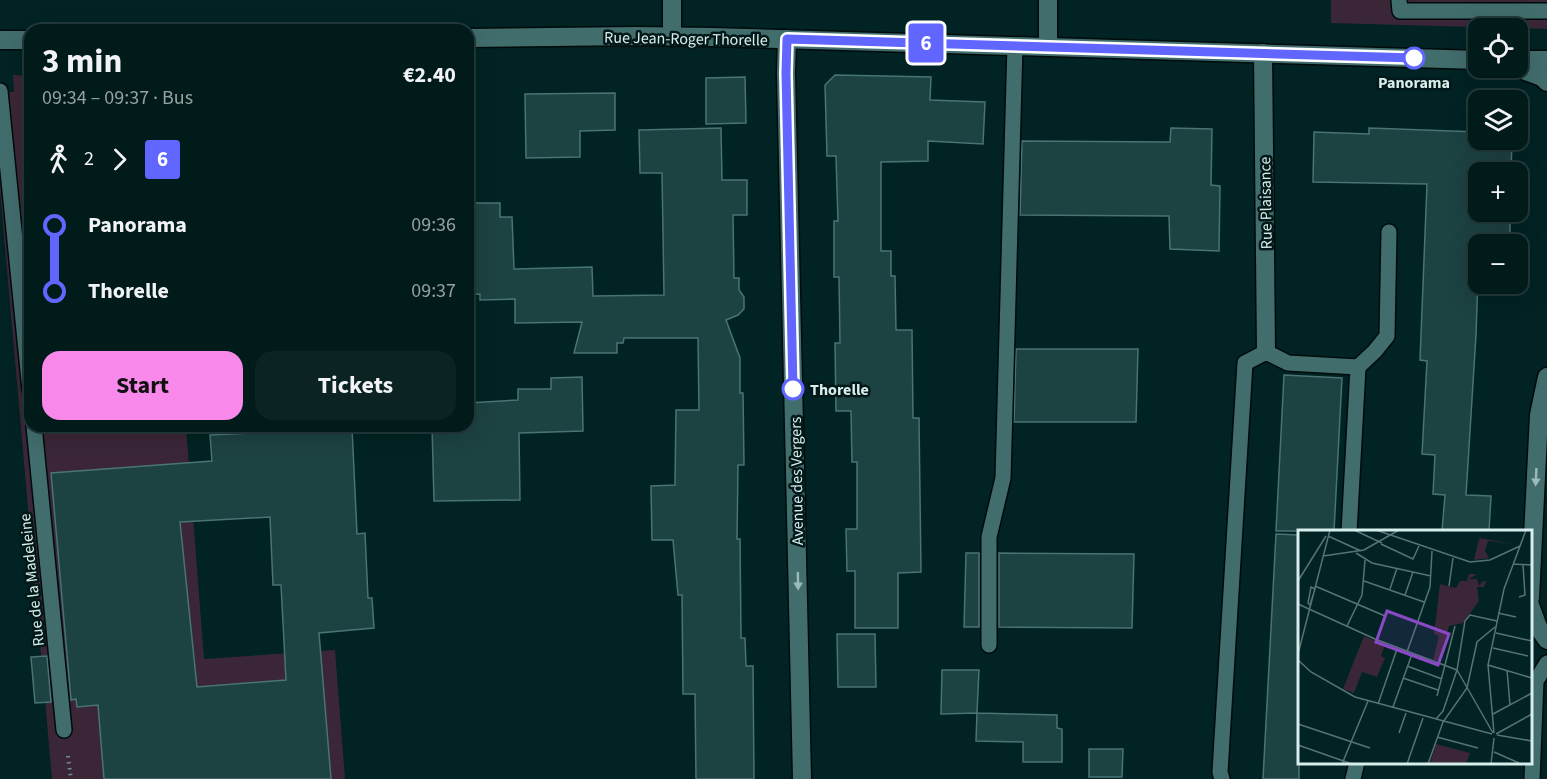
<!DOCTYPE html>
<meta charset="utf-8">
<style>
:root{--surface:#011a1a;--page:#0b2323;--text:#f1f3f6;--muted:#96a1a2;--line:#233839;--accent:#f888ea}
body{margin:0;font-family:"Source Sans 3",sans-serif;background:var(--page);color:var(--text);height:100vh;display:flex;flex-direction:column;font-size:22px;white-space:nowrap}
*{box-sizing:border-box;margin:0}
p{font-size:20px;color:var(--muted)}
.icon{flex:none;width:33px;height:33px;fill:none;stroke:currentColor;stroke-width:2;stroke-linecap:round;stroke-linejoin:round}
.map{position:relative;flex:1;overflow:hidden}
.side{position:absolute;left:24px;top:24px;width:450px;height:408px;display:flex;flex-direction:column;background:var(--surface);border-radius:18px;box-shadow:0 6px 24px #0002,0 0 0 2px var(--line)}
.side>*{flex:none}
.badge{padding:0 12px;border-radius:4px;font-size:21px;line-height:39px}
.controls{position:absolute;left:1468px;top:18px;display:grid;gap:12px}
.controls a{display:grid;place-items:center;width:60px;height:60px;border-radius:12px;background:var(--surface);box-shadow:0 6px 24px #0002,0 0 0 2px var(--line);font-size:30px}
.map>.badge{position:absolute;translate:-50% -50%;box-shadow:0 0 0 3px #fff}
.legs{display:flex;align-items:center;gap:9px;height:66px;padding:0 18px;font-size:20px}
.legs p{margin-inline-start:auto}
.head{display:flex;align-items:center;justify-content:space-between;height:102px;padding:0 18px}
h1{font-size:33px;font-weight:700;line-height:45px}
.cta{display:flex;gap:12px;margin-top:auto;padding:12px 18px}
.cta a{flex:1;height:69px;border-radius:18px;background:var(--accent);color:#111;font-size:24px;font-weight:700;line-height:69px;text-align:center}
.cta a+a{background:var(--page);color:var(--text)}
ul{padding:0 18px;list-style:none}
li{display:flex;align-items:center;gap:21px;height:66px;font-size:22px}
li i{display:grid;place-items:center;width:9px;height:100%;margin:0 8px;background:currentColor}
li i::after{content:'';width:15px;height:15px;margin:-8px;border:4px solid;border-radius:50%;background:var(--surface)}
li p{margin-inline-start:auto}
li:first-child i{background:linear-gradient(#0000 50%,currentColor 0)}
li:last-child i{background:linear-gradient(currentColor 50%,#0000 0)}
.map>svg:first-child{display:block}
.green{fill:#3a2637}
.building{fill:#1c4241;stroke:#497474;stroke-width:1.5;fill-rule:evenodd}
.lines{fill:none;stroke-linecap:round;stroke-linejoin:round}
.service-casing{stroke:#000b0b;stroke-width:18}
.minor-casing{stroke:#000b0b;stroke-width:21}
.path{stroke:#718d8d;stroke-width:4;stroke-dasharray:1.5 4.5;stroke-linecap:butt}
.service{stroke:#426d6d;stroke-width:15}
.minor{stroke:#426d6d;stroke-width:18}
.oneway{fill:#9bbaba}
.line-1-casing{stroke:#fff;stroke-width:14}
.line-1{stroke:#6166ff;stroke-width:9}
.stop-1-dot{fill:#fff;stroke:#6166ff;stroke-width:3}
.labels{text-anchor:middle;stroke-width:5;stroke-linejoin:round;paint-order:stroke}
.street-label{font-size:16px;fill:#d7eeed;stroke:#031818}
.stop-label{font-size:16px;font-weight:bold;fill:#d7eeed;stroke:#031818}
.inset-road{fill:none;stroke:#577474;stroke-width:1.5}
.view{fill:#8949c6;fill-opacity:0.15;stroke:#8949c6;stroke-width:3}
.inset-edge{fill:none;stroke:#d7eeed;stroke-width:3}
</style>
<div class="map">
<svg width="1547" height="779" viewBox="0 0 1547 779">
<rect width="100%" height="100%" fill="#012323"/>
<g class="green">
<path d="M 1331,0 L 1547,0 L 1547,29 L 1331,23 Z"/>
<path d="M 13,75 L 30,76 L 30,426 L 186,426 L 204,659 L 335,650 L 345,779 L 52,779 L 0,191 L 0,92 L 14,92 Z"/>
</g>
<g class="building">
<path d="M 835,75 L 931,77 L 930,100 L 985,102 L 983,144 L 928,141 L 928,161 L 881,162 L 881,251 L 891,251 L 891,276 L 895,276 L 896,330 L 912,330 L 913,418 L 919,418 L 921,572 L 898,573 L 898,628 L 855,628 L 855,571 L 847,571 L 846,529 L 857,529 L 857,462 L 852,462 L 851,411 L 836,411 L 835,343 L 840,343 L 839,277 L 834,277 L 834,221 L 838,221 L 836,156 L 827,156 L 825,85 Z"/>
<path d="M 745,77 L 746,123 L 706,124 L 706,78 Z"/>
<path d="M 615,93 L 615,130 L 580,131 L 580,157 L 526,158 L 525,94 Z"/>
<path d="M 721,128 L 722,180 L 747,180 L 747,215 L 733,215 L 734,278 L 739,278 L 739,290 L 744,297 L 744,309 L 738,315 L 726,320 L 740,358 L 740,393 L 743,393 L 744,465 L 738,465 L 737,539 L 740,539 L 741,638 L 745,638 L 746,666 L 753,666 L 754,779 L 696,779 L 695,694 L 683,694 L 682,595 L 678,595 L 673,540 L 652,540 L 651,486 L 675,485 L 676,410 L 699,410 L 698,338 L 624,338 L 623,343 L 617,343 L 617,353 L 574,353 L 582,322 L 515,323 L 515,299 L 480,300 L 480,294 L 468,295 L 468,203 L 500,203 L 500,217 L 512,217 L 514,269 L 592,267 L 593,296 L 664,295 L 662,173 L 640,173 L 639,130 Z"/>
<path d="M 1171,128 L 1212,129 L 1211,185 L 1220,186 L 1219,251 L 1170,249 L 1169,216 L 1020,215 L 1022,141 L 1170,142 Z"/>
<path d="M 1369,128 L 1479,132 L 1479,140 L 1512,140 L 1511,172 L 1479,172 L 1479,212 L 1510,212 L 1510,240 L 1479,239 L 1479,244 L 1476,335 L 1466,495 L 1491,496 L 1489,531 L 1442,531 L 1445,495 L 1433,494 L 1435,455 L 1422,454 L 1427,361 L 1420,360 L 1427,184 L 1313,182 L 1314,132 L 1369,134 Z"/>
<path d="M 1016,349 L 1138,349 L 1136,422 L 1014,422 Z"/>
<path d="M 1284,375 L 1342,378 L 1334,531 L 1276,531 Z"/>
<path d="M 582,377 L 583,431 L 519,433 L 520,500 L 434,501 L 432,426 L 468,426 L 468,403 L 518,400 L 518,389 L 551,389 L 551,378 Z"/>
<path d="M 352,428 L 357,534 L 365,533 L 368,598 L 372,598 L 374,628 L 319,633 L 331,779 L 104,779 L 98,705 L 77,707 L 76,699 L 71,700 L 51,473 L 212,461 L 210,435 ZM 270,517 L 273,585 L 281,585 L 286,680 L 197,687 L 180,522 Z"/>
<path d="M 1276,534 L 1299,535 L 1299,779 L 1263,779 Z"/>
<path d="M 966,553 L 979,553 L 979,627 L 964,627 Z"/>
<path d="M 999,553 L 1134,554 L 1132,628 L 999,627 Z"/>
<path d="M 837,634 L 875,634 L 876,687 L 838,687 Z"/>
<path d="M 47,656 L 51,702 L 35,703 L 31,657 Z"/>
<path d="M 942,670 L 979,670 L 977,713 L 1057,715 L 1057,728 L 1062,729 L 1062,762 L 1023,762 L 1023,742 L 976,741 L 977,713 L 941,714 Z"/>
<path d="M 1089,749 L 1123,749 L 1122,777 L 1089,777 Z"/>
</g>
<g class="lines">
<g class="service-casing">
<g id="service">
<path d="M 1399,0 L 1400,11 L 1547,11"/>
<path d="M 0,91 L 30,390"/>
<path d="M 1358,367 L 1375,351 L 1387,336 L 1389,232"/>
<path d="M 34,426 L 64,730"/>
<path d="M 989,645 L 989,537 L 1003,478 L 1015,45"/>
<path d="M 1222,779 L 1220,772 L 1245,363 L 1266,352 L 1288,363 L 1358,367 L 1349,532"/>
<path d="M 1353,779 L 1357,762"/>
<path d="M 1532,779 L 1536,681 L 1547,663"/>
</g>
</g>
<g class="minor-casing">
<g id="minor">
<path d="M 672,0 L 672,37"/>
<path d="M 1048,0 L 1048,46"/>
<path d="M 468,38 L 636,36 L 712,37 L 1479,60"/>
<path d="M 787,39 L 786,73 L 802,779"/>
<path d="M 0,40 L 30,40"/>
<path d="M 1263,53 L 1266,352"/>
<path d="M 1518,60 L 1547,60"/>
<path d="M 1517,68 L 1542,77 L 1547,82"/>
<path d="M 1530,598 L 1539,415 L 1547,377"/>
<path d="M 1530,605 L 1538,627 L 1547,640"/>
</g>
</g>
<path class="path" d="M 68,756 L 71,779"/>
<use href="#service" class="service"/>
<use href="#minor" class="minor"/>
</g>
<defs><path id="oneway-solid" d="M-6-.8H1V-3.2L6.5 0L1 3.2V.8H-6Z" transform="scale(1.5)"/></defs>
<g class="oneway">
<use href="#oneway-solid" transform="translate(1536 477) rotate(93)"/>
<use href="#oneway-solid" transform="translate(798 581) rotate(89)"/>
</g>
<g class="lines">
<g class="line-1-casing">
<path id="line-1" d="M 793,389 L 786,73 L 787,39 L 1414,58"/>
</g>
<use href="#line-1" class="line-1"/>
</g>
<g class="stop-1-dot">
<circle cx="1414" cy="58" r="10"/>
<circle cx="793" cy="389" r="10"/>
</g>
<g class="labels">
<g class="street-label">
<text transform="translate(686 38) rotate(1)" y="6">Rue Jean-Roger Thorelle</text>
<text transform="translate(1265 203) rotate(-91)" y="6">Rue Plaisance</text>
<text transform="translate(796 481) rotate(-91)" y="6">Avenue des Vergers</text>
<text transform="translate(31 580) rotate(-96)" y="6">Rue de la Madeleine</text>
</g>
<g class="stop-label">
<text x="1414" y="88">Panorama</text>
<text x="810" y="395" text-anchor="start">Thorelle</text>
</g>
</g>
<g transform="translate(1298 530)">
<rect width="234" height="234" fill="#012323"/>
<path d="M 183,0 L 181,8 L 216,14 L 190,11 L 187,21 L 191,28 L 176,30 ZM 171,44 L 179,44 L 171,49 L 179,49 L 181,56 L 185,51 L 188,51 L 186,57 L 179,57 L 181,71 L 165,93 L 151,96 L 142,131 L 135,130 L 141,106 L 136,104 L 142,54 L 158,58 L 162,51 L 169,51 ZM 66,106 L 87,115 L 83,126 L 87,128 L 79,147 L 64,142 L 56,163 L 45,159 ZM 138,214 L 172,223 L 168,234 L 132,234 Z" fill="#3a2637"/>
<path class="inset-road" d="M 56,0 L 84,13M 78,0 L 172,32 L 192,30 L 222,16M 30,6 L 63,21M 83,14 L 115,29 L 121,16M 58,23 L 74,33 L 133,46M 25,26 L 66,20 L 101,0M 215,34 L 234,35M 0,51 L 28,6M 66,51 L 126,72M 17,56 L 87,86 L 79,108M 151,56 L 155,28M 13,57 L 17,59 L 12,75 L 10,73 ZM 92,59 L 99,38M 107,65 L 115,42M 221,67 L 227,65 L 225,35M 0,74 L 77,109 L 159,140M 200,83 L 218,87M 49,96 L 64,65 L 67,30M 198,103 L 234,111M 195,118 L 230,126M 109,122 L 132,57 L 134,21M 0,124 L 32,0M 0,130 L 13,142 L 57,167 L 194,204M 190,135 L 234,148M 109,136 L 144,149M 159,140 L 195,203M 209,140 L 212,175M 105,148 L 140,160M 139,166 L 157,96M 80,174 L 99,119M 95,177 L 114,124M 195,184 L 234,163M 138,189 L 145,181 L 159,140 L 167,91 L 172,85 L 199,91M 0,194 L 72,218M 101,203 L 108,183M 196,203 L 190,135 L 206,59 L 228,0M 198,204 L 234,184M 199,205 L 234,211M 139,207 L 180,218M 0,215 L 54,234M 196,222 L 221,233M 44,234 L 70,171M 109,234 L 125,188M 130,234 L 145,192 L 169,158 L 179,112 L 197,97M 193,234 L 196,208"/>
<path class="view" d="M 89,81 L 151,104 L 140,135 L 78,112 Z"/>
<rect width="234" height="234" class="inset-edge"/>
</g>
</svg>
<div class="controls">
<a><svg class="icon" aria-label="locate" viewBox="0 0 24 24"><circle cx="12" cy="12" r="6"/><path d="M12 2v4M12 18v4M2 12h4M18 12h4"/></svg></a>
<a><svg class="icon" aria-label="layers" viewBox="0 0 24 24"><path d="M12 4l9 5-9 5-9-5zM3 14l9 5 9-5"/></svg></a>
<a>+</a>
<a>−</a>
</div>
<b class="badge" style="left:926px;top:43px;background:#6166ff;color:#fff">6</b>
<section class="side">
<div class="head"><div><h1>3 min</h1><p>09:34 – 09:37 · Bus</p></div><b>€2.40</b></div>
<div class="legs"><svg class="icon" aria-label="walk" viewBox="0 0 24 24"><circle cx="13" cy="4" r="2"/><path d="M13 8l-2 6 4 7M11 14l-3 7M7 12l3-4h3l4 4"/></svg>2<svg class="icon" aria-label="forward" viewBox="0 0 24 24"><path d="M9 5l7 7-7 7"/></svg><b class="badge" style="background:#6166ff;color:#fff">6</b></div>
<ul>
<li><i style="color:#6166ff"></i><b>Panorama</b><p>09:36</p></li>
<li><i style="color:#6166ff"></i><b>Thorelle</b><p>09:37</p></li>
</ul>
<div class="cta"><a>Start</a><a>Tickets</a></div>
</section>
</div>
